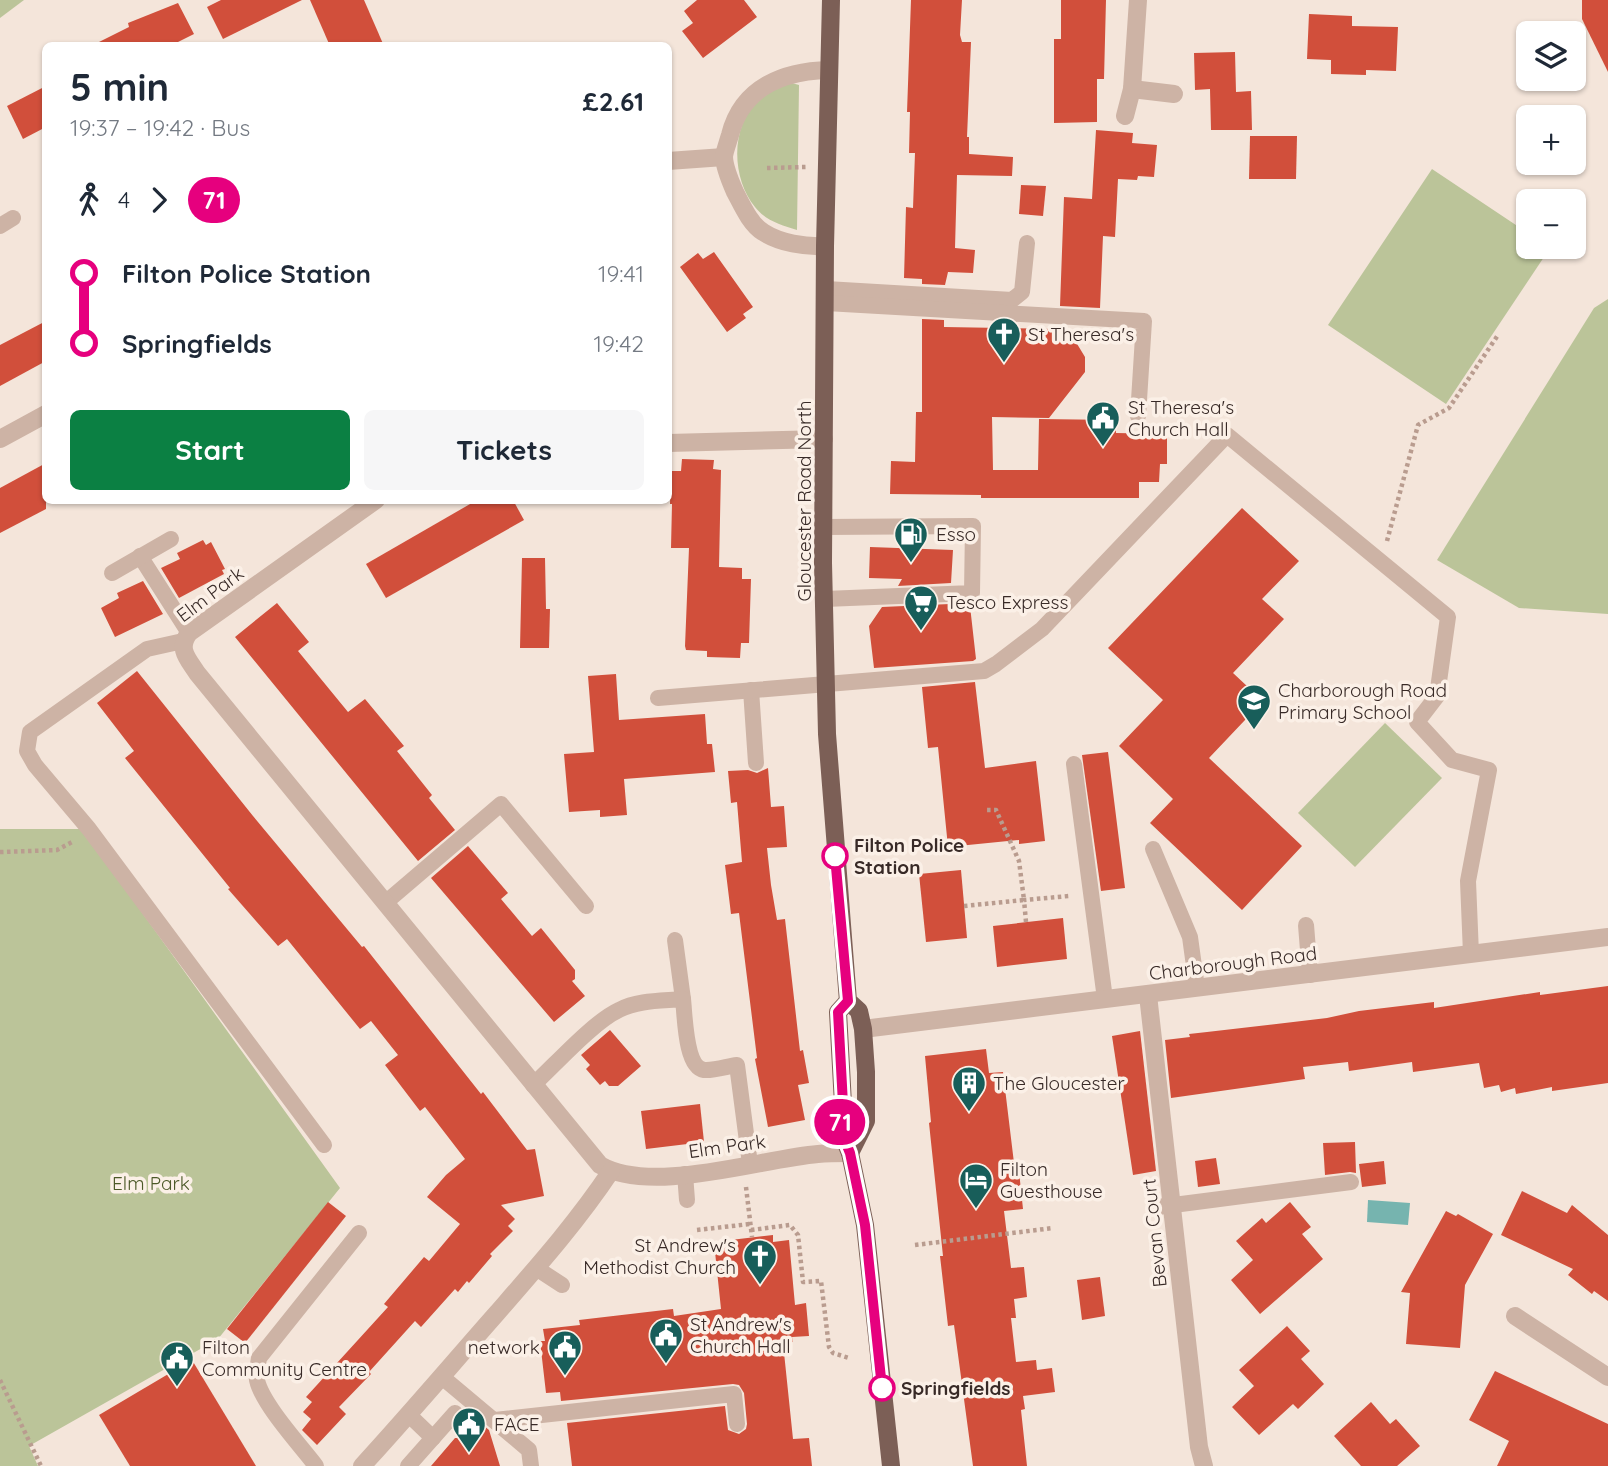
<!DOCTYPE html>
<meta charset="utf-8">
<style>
:root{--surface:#fff;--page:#f6f6f7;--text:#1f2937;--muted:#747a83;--accent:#0b8043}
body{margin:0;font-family:Quicksand,sans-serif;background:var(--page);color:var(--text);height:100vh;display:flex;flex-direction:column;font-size:26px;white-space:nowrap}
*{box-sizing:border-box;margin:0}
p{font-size:23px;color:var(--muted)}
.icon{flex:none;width:38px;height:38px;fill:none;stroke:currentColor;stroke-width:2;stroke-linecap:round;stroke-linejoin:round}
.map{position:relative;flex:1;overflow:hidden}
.panel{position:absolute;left:42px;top:42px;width:630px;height:462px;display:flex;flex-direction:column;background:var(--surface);border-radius:10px;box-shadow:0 2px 5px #0004}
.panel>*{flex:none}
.badge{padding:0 14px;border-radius:23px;font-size:24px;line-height:46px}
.buttons{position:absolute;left:1516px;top:21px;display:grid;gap:14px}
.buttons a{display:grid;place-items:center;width:70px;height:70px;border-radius:10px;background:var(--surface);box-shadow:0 2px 5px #0004;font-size:35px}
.map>.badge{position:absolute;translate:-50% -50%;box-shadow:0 0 0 4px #fff}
.legs{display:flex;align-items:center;gap:10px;height:77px;padding:0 28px;font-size:23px}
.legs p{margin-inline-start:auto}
.headline{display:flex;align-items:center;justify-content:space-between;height:119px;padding:0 28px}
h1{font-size:38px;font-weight:700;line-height:52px}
.action{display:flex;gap:14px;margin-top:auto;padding:14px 28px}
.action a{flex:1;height:80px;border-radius:10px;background:var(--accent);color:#fff;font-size:28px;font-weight:700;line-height:80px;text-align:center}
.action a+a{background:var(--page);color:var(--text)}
ul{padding:0 28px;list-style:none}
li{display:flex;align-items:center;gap:24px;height:70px;font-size:26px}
li i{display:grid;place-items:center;width:10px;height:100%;margin:0 9px;background:currentColor}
li i::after{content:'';width:18px;height:18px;margin:-9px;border:5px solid;border-radius:50%;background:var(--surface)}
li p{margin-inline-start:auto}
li:first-child i{background:linear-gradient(#0000 50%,currentColor 0)}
li:last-child i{background:linear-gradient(currentColor 50%,#0000 0)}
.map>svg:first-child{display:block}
.green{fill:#bbc499}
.water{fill:#76b4af}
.building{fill:#d14f3b}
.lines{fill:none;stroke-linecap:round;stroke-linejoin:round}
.path{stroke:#b99c8f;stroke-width:4.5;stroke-dasharray:3.5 3.5;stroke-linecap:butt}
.lane{stroke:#cdb3a5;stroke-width:16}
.street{stroke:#cdb3a5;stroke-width:18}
.primary{stroke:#7c5f56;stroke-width:18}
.line-1-casing{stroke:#fff;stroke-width:16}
.line-1{stroke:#e6007e;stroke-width:10}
.stop-1-dot{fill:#fff;stroke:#e6007e;stroke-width:3.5}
.labels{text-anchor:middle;stroke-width:7;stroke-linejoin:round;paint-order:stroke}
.poi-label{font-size:19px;fill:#382a27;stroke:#fbf0e7;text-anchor:start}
.street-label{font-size:19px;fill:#382a27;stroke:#fbf0e7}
.stop-label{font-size:19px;font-weight:bold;fill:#382a27;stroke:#fbf0e7;text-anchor:start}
.park-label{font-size:19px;fill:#4c5928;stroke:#fbf0e7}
</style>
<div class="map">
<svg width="1608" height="1466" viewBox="0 0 1608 1466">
<rect width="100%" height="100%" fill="#f4e5da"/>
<g class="green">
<path d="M 0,0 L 24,0 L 0,18 Z"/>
<path d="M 788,82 L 799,85 L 797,230 C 781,225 766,221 755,207 C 731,178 730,124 760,99 C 768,92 779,88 788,82 Z"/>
<path d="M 1432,169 L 1528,233 L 1528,247 L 1550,248 L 1446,404 L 1328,325 Z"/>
<path d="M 1608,299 L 1608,614 L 1519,608 L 1437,560 L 1594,308 Z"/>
<path d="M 1385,723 L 1442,778 L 1355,867 L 1298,813 Z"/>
<path d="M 0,829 L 82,829 L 340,1188 L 218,1339 L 29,1446 L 38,1466 L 0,1466 Z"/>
</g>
<path class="water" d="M 1368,1200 L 1410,1203 L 1408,1225 L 1367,1222 Z"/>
<g class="building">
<path d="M 221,0 L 302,0 L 223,39 L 207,7 Z"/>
<path d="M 310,0 L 364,0 L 384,46 L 330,46 Z"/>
<path d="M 697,0 L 744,0 L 757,17 L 703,58 L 682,31 L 693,23 L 684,11 Z"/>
<path d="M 911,0 L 962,0 L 960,35 L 962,42 L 971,42 L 967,137 L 969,137 L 969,154 L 1013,157 L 1012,176 L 957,175 L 955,248 L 975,250 L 973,273 L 948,272 L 945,285 L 922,284 L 922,279 L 904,278 L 906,207 L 913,208 L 915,153 L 909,153 L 910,112 L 907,112 Z"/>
<path d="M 1061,0 L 1106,0 L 1104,79 L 1097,79 L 1097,122 L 1054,123 L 1054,39 L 1061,39 Z"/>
<path d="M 1582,0 L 1608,0 L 1608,72 L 1582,19 Z"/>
<path d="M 178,3 L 194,34 L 170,46 L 91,46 L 129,27 L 128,23 Z"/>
<path d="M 1309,14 L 1352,16 L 1352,26 L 1398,27 L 1396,71 L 1366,70 L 1366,75 L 1331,74 L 1331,60 L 1307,59 Z"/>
<path d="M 1235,52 L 1236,92 L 1251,91 L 1252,130 L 1211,130 L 1210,89 L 1195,90 L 1194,53 Z"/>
<path d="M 46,86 L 46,127 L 23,139 L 7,106 Z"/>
<path d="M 1096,130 L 1133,133 L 1132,143 L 1157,145 L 1154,177 L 1138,176 L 1137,180 L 1118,179 L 1115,237 L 1103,236 L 1100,308 L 1060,306 L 1064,197 L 1092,199 Z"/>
<path d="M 1250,136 L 1297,136 L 1296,179 L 1249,179 Z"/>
<path d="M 1021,185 L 1046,186 L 1043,216 L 1019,214 Z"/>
<path d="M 714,252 L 753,307 L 743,314 L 746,318 L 727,332 L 680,267 L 698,253 L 703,259 Z"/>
<path d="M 922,319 L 944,320 L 944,327 L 1068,329 L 1085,357 L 1085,372 L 1049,418 L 992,417 L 993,470 L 1038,470 L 1039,419 L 1116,420 L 1116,433 L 1167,434 L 1167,464 L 1160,464 L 1159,482 L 1139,482 L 1139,498 L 981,498 L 981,495 L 890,494 L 891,461 L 915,462 L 916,412 L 922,412 Z"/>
<path d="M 46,321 L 46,361 L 0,386 L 0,345 Z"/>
<path d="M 682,459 L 714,460 L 713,469 L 721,470 L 719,567 L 742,568 L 742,579 L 751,579 L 749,643 L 741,643 L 740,658 L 707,657 L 707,651 L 686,650 L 685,646 L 689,548 L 671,548 L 672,504 L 670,504 L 671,471 L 681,471 Z"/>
<path d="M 46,463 L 46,509 L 0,533 L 0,488 Z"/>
<path d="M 477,500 L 513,500 L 524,520 L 386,598 L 366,564 Z"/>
<path d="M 1242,508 L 1299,561 L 1262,599 L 1284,619 L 1233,673 L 1263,701 L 1209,758 L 1302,846 L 1242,910 L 1150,823 L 1173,799 L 1119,746 L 1163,700 L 1108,648 Z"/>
<path d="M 203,540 L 206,545 L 211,542 L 225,569 L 222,570 L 224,574 L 179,598 L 161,568 L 180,559 L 177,553 Z"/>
<path d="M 870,547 L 953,550 L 951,583 L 898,586 L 902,579 L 869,578 Z"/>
<path d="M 522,558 L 545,558 L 546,609 L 550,609 L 549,648 L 520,648 Z"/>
<path d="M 143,581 L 163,614 L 115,637 L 101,608 L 119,598 L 117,593 Z"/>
<path d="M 277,603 L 309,642 L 298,651 L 348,712 L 365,699 L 404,746 L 397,751 L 432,795 L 429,798 L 455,830 L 418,861 L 235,637 Z"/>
<path d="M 950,604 L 950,607 L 970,606 L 976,659 L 973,661 L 874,668 L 869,626 L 882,607 Z"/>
<path d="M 137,671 L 253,816 L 362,947 L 364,946 L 481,1094 L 483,1092 L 527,1150 L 535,1149 L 544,1196 L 501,1205 L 515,1219 L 508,1226 L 513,1231 L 490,1254 L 492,1256 L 469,1283 L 467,1281 L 458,1292 L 455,1289 L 421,1327 L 415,1321 L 369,1372 L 371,1374 L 339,1407 L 346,1414 L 317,1445 L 302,1430 L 311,1419 L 303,1412 L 312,1402 L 306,1397 L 388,1307 L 384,1304 L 424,1257 L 429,1261 L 460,1224 L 427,1197 L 446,1175 L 465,1159 L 425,1107 L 420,1111 L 385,1065 L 398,1055 L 371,1021 L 360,1029 L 287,939 L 278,946 L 228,889 L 230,888 L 125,758 L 134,751 L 97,703 Z"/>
<path d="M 616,674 L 619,720 L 705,714 L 707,744 L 712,744 L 715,772 L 624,779 L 627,815 L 600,817 L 600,810 L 569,812 L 564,754 L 594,752 L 588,676 Z"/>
<path d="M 975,682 L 985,768 L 1036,761 L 1045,841 L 1019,844 L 1019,840 L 948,847 L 938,747 L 928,748 L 922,687 Z"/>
<path d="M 1108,752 L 1125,888 L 1101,891 L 1082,755 Z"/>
<path d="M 768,768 L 771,807 L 784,806 L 787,847 L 767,848 L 771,885 L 777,920 L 785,919 L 800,1051 L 803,1050 L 809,1083 L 798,1085 L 805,1120 L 768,1127 L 755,1059 L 757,1058 L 739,913 L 731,914 L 725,865 L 742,862 L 737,802 L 731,803 L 728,771 L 748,770 L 757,773 Z"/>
<path d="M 468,846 L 508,893 L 501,899 L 532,936 L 541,928 L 575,970 L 575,979 L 572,981 L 585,996 L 554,1022 L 431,878 Z"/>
<path d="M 961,870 L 967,938 L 926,942 L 919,874 Z"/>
<path d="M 1063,918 L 1067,959 L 997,967 L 993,926 Z"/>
<path d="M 1608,986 L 1608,1083 L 1552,1091 L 1552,1087 L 1516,1094 L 1515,1088 L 1501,1092 L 1499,1085 L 1484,1088 L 1479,1063 L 1413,1072 L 1412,1062 L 1349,1071 L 1348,1062 L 1303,1067 L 1305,1079 L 1171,1098 L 1165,1040 L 1190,1037 L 1189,1034 L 1207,1032 L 1327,1018 L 1359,1011 L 1434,1002 L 1434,1008 L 1540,992 L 1540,995 Z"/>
<path d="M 610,1030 L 641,1066 L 618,1086 L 609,1086 L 605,1081 L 600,1085 L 586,1069 L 590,1065 L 581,1055 Z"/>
<path d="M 1140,1031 L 1156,1171 L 1133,1175 L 1112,1036 Z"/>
<path d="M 986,1049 L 989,1073 L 1003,1072 L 1014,1163 L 1018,1162 L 1023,1209 L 1004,1211 L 1011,1268 L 1024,1267 L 1027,1297 L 1014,1299 L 1016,1318 L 1011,1318 L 1016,1362 L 1036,1360 L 1037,1370 L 1052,1368 L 1055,1392 L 1023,1396 L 1025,1409 L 1021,1410 L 1027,1466 L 973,1466 L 954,1325 L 948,1326 L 940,1256 L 943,1256 L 929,1123 L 931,1122 L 925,1056 Z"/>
<path d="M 700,1104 L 704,1142 L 646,1149 L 641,1111 Z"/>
<path d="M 1355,1142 L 1356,1173 L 1350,1172 L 1325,1175 L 1323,1143 Z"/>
<path d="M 1216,1158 L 1220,1184 L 1198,1187 L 1195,1161 Z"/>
<path d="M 1384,1161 L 1386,1184 L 1362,1187 L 1359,1164 Z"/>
<path d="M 1522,1191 L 1567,1213 L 1572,1205 L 1608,1235 L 1608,1301 L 1594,1291 L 1592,1294 L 1568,1275 L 1573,1269 L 1501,1235 Z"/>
<path d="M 328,1202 L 346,1216 L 245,1343 L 227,1329 Z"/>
<path d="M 1290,1202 L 1311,1227 L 1302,1234 L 1323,1259 L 1260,1314 L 1231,1280 L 1253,1260 L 1236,1241 L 1262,1218 L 1266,1223 Z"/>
<path d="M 1446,1211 L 1456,1216 L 1458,1214 L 1493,1234 L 1465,1285 L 1460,1348 L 1406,1344 L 1410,1293 L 1401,1292 Z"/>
<path d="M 773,1235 L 773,1242 L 789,1240 L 795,1305 L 806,1303 L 809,1336 L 792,1337 L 793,1342 L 783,1343 L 793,1439 L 809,1438 L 812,1466 L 572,1466 L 567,1423 L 725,1406 L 728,1430 L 739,1434 L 746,1429 L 747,1424 L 744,1393 L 739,1385 L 733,1384 L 561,1401 L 560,1392 L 546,1393 L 540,1341 L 545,1341 L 543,1329 L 580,1325 L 579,1320 L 673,1309 L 674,1316 L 721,1309 L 714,1242 Z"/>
<path d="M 1100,1277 L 1105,1316 L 1082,1320 L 1077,1280 Z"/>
<path d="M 1287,1326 L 1310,1351 L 1301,1359 L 1324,1384 L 1298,1409 L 1293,1404 L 1259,1435 L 1232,1407 L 1254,1386 L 1239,1370 Z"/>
<path d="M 192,1360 L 256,1466 L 130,1466 L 99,1415 Z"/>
<path d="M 1495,1371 L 1608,1424 L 1608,1466 L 1497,1466 L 1509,1441 L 1469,1420 Z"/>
<path d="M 1371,1402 L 1390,1424 L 1396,1419 L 1420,1446 L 1397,1466 L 1361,1466 L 1334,1436 Z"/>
<path d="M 483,1425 L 489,1430 L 500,1466 L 431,1466 L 455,1438 L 471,1438 Z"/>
</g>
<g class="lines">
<g class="path">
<path d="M 767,168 L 806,167"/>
<path d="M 1387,541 L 1418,425 L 1449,408 L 1498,335"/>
<path d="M 0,852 L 57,850 L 74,841"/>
<path d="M 964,906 L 1024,900 L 1019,861 L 996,810 L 986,810"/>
<path d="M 1026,922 L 1024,900 L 1069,896"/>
<path d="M 746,1187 L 752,1237"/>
<path d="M 697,1230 L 750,1224"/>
<path d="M 751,1230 L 790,1225 L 798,1235 L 803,1282 L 821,1281 L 829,1347 L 833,1353 L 849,1358"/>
<path d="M 915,1245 L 1053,1228"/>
<path d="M 0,1380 L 41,1466"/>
</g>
<g class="lane">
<path d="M 0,226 L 13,218"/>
<path d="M 826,289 L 1012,300 L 1022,292 L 1027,243"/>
<path d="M 826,303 L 1144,321 L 1138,416"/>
<path d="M 824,527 L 973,526 L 972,593 L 825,599"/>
<path d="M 140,556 L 189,633"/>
<path d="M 112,573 L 171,539"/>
<path d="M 183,641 L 147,649 L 30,732 L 27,751 L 35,765 L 89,829 L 324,1145"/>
<path d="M 751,690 L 756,763"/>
<path d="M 658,698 L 984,671 L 996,664 L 1042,629 L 1227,435 L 1448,617 L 1437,696 L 1417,722 L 1452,760 L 1489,770 L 1468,881 L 1471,954"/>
<path d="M 1074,764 L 1105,999"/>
<path d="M 1153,849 L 1190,937 L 1197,988"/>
<path d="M 385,903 L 501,804 L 586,906"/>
<path d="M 1306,925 L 1310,975"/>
<path d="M 675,940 L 683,999"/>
<path d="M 533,1085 C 555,1065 593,1022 619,1010 C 638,1000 662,1001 683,999 C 685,1015 685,1067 704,1070 C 714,1071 728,1066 737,1065 L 750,1164"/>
<path d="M 685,1174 L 687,1200"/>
<path d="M 1158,1207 L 1351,1182"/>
<path d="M 536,1268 L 562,1285"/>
<path d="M 442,1377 L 529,1450 L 531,1466"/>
<path d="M 409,1415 L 433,1438"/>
<path d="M 495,1420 L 734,1394 L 737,1424"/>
<path d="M 316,1466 C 301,1446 262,1404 257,1380 C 256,1373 258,1365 259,1358 L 359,1233"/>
<path d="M 408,1466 L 455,1413"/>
</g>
<g class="street">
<path d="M 1132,89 L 1174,94"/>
<path d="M 1125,116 L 1132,89 L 1138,0"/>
<path d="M 668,161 L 724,157"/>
<path d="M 825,246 C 805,247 780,243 763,232 C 750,224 742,205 735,192 C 731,183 724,167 724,156 C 725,150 728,142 730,135 C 742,87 784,71 829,70"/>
<path d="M 0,439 L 46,414"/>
<path d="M 668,443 L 824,439"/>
<path d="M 376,500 L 189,633 C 177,649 188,659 197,673 L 600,1165 C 652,1195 759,1159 818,1154 C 828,1153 839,1153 850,1153"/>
<path d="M 1148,995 L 1199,1447 L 1204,1466"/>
<path d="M 863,1029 L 1608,937"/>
<path d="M 1515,1316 L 1608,1377"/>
<path d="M 362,1466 C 408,1416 452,1364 497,1313 C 537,1267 577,1222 611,1171"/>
</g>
<g class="primary">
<path d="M 831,0 L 825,246 L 823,563 L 827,734 L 848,1001 L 859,1011 L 863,1029 L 866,1072 L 866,1121 L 850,1153"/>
<path d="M 848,1001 L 838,1012 L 843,1104 L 839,1126 L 850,1153 L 865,1225 L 891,1466"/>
</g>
</g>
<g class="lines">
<g class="line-1-casing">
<path id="line-1" d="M 835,856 L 848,1001 L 838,1012 L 843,1104 L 839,1126 L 850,1153 L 865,1225 L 882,1388"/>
</g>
<use href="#line-1" class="line-1"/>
</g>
<defs>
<g id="church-pin" transform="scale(1.75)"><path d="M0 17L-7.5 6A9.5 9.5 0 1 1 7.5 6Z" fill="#185e5a" stroke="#fbf0e7"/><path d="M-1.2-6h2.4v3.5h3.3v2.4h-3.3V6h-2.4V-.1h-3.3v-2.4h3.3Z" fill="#fff"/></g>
<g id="civic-pin" transform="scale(1.75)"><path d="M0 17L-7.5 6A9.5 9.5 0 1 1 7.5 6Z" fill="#185e5a" stroke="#fbf0e7"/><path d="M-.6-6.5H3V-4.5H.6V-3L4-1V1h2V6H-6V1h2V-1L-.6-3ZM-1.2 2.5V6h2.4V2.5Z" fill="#fff"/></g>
<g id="fuel-pin" transform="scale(1.75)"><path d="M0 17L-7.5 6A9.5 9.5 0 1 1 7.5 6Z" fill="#185e5a" stroke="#fbf0e7"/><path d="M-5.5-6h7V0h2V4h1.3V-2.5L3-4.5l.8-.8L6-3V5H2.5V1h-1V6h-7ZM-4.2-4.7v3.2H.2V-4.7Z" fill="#fff"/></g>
<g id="supermarket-pin" transform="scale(1.75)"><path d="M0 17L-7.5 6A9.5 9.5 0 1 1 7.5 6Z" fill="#185e5a" stroke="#fbf0e7"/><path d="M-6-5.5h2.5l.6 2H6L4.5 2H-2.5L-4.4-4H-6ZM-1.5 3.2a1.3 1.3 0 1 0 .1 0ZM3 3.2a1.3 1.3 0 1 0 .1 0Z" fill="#fff"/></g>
<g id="school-pin" transform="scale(1.75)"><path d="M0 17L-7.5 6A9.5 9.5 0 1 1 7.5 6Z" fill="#185e5a" stroke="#fbf0e7"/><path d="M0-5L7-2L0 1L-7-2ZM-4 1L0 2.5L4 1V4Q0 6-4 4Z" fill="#fff"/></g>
<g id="building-pin" transform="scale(1.75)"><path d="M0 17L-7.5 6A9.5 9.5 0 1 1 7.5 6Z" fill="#185e5a" stroke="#fbf0e7"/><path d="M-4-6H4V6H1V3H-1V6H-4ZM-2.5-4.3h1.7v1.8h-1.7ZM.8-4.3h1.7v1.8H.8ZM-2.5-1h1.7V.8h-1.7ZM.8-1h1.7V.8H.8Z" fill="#fff"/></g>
<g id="hotel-pin" transform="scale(1.75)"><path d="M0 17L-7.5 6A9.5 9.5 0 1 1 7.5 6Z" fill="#185e5a" stroke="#fbf0e7"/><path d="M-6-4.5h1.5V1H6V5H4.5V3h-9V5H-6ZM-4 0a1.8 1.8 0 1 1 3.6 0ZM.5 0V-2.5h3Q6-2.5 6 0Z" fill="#fff"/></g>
</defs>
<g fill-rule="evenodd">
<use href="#church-pin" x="1004" y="334"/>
<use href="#civic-pin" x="1103" y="418"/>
<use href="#fuel-pin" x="911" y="534"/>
<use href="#supermarket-pin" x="921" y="602"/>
<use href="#school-pin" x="1254" y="701"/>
<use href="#building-pin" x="969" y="1083"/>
<use href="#hotel-pin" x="976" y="1180"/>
<use href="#church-pin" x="760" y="1256"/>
<use href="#civic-pin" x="666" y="1335"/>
<use href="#civic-pin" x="565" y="1347"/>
<use href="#civic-pin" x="177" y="1358"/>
<use href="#civic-pin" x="469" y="1424"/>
</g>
<g class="stop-1-dot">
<circle cx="835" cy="856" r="12"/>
<circle cx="882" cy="1388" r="12"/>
</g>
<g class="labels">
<g class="poi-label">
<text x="1028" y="341">St Theresa's</text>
<text x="1128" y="414">St Theresa's<tspan x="1128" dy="22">Church Hall</tspan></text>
<text x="936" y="541">Esso</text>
<text x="946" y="609">Tesco Express</text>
<text x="1278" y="697">Charborough Road<tspan x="1278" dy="22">Primary School</tspan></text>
<text x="993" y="1090">The Gloucester</text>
<text x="1000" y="1176">Filton<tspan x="1000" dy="22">Guesthouse</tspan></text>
<text x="736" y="1252" text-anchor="end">St Andrew's<tspan x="736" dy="22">Methodist Church</tspan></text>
<text x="690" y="1331">St Andrew's<tspan x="690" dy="22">Church Hall</tspan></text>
<text x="202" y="1354">Filton<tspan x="202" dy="22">Community Centre</tspan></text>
<text x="540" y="1354" text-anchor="end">network</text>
<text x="494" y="1431">FACE</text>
</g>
<g class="street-label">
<text transform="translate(804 501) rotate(-90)" y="7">Gloucester Road North</text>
<text transform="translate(210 594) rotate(-37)" y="7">Elm Park</text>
<text transform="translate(1233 963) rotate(-7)" y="7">Charborough Road</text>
<text transform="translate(727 1146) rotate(-8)" y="7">Elm Park</text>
<text transform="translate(1154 1233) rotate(-96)" y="7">Bevan Court</text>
</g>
<g class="stop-label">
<text x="854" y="852">Filton Police<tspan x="854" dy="22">Station</tspan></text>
<text x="901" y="1395">Springfields</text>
</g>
<g class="park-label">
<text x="151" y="1190">Elm Park</text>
</g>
</g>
</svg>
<div class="buttons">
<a><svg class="icon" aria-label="layers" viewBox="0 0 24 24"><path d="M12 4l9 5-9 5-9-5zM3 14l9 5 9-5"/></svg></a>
<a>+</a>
<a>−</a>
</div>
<b class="badge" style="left:840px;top:1122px;background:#e6007e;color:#fff">71</b>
<section class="panel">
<div class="headline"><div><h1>5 min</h1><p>19:37 – 19:42 · Bus</p></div><b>£2.61</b></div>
<div class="legs"><svg class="icon" aria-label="walk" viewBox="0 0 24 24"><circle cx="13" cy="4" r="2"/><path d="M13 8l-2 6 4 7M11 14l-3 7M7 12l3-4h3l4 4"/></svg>4<svg class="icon" aria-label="forward" viewBox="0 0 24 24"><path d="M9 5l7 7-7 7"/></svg><b class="badge" style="background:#e6007e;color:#fff">71</b></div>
<ul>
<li><i style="color:#e6007e"></i><b>Filton Police Station</b><p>19:41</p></li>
<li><i style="color:#e6007e"></i><b>Springfields</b><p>19:42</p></li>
</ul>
<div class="action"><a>Start</a><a>Tickets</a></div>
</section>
</div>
